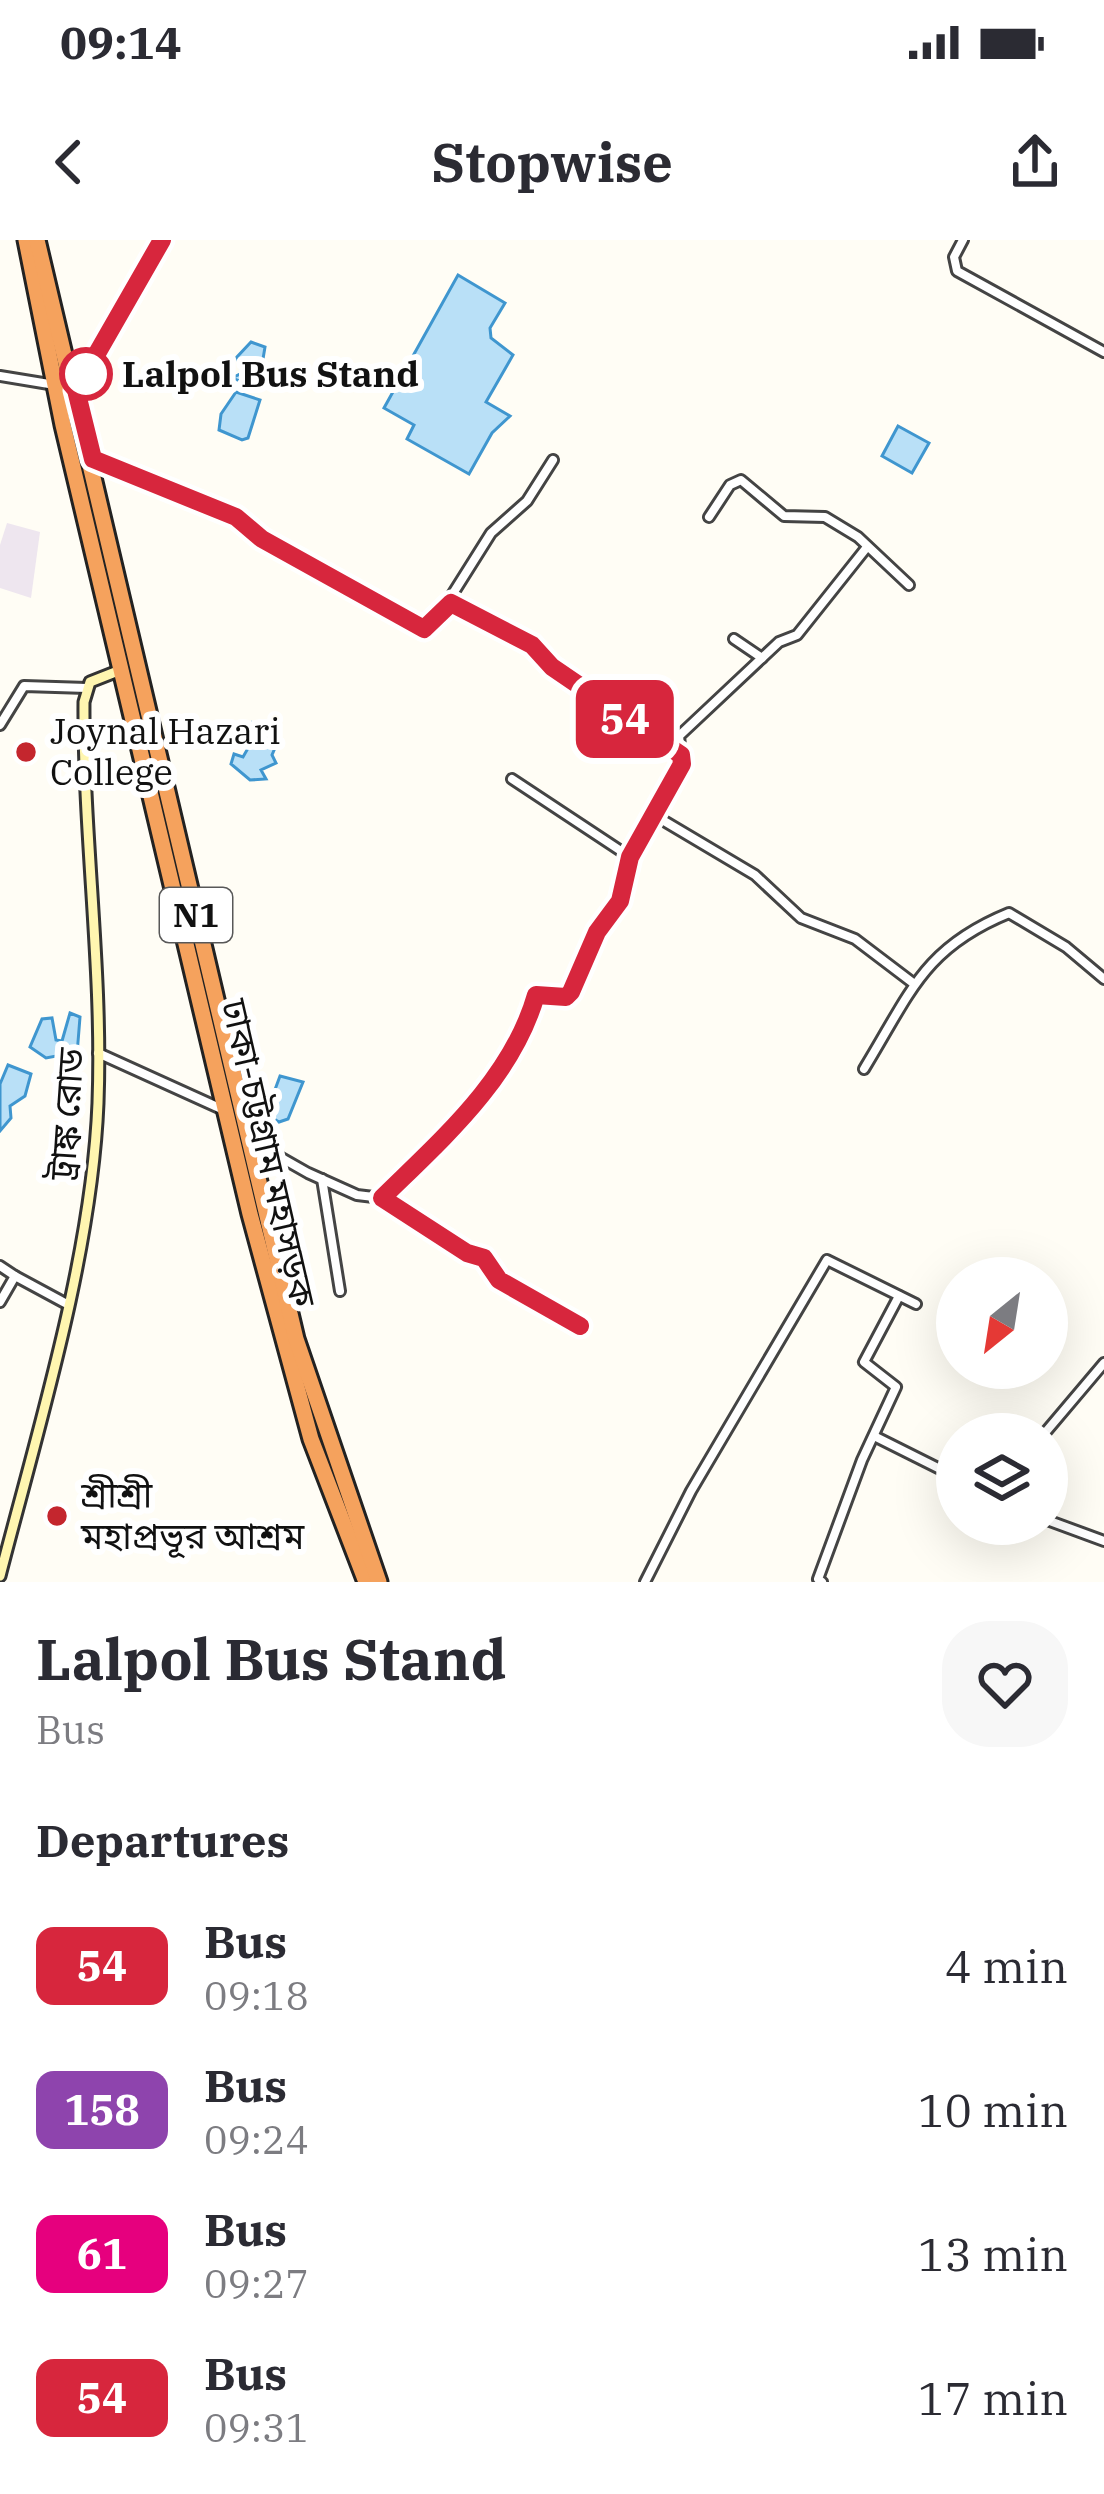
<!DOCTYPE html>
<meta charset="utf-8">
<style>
:root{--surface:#fff;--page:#f7f7f7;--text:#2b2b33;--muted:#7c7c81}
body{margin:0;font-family:"IBM Plex Serif","Noto Sans Bengali",serif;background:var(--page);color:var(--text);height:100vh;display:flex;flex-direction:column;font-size:45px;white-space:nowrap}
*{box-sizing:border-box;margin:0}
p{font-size:39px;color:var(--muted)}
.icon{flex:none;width:66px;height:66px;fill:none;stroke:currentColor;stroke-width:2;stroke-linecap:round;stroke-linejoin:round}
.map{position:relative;height:1342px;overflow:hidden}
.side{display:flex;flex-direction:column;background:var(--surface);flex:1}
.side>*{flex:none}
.badge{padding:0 24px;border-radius:18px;font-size:42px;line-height:78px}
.needle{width:78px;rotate:210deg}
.fabs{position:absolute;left:936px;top:1017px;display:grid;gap:24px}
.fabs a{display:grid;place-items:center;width:132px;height:132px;border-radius:50%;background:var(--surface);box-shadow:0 12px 48px #0002;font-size:60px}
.map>.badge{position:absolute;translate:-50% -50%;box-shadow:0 0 0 6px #fff}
h2{padding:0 36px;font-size:45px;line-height:108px}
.round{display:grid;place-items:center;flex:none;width:126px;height:126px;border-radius:48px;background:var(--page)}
.summary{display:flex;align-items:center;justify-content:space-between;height:204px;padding:0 36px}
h1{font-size:57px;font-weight:700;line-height:90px}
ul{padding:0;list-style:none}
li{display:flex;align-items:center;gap:36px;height:144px;padding:0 36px}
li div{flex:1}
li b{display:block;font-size:45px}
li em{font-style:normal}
li .badge{min-width:132px;font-weight:700;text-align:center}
.status{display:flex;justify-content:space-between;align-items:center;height:84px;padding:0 60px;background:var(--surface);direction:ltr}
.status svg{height:33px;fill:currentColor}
header{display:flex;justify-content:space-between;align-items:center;height:156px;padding:0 36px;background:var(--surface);font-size:54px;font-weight:700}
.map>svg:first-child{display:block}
.industrial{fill:#eee6ef}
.water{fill:#b9e0f7;stroke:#3f96cf;stroke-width:3}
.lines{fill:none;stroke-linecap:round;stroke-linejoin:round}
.street-casing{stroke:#444;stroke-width:14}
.secondary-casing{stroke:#333;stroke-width:15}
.highway-casing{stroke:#222;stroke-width:21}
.street{stroke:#fff;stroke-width:8}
.secondary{stroke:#fff6b0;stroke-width:9}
.highway{stroke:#f5a25d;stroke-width:15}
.line-casing{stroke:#fff;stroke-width:27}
.line{stroke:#d7263d;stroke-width:18}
.stop-dot{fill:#fff;stroke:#d7263d;stroke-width:6}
.poi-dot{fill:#c4262e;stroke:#fff;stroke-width:4.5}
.labels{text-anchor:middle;stroke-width:12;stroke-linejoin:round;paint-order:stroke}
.shield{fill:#fff;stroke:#585858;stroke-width:3}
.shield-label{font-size:33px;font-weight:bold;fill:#111}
.stop-label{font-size:36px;font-weight:bold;fill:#111;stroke:#fff;text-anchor:start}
.poi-label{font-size:36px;fill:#111;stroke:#fff;text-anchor:start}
.street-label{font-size:36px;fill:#111;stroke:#fff}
</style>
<div class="status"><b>09:14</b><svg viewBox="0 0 49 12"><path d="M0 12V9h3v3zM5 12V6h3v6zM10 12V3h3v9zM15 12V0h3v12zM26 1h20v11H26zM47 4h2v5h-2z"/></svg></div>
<header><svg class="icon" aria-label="back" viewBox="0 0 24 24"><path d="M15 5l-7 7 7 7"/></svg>Stopwise<svg class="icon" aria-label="share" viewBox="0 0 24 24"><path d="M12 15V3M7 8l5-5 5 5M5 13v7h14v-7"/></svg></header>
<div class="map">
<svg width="1104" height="1342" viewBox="0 0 1104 1342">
<rect width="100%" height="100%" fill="#fffdf5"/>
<path class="industrial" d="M 7,283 L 40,292 L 31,358 L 0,348 L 0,305 Z"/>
<g class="water">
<path d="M 458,35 L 505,63 L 490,88 L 491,98 L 513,115 L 486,162 L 510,176 L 492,193 L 469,234 L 407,199 L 414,185 L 384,168 Z"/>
<path d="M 251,102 L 265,107 L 258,149 L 232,138 L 242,133 L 237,117 Z"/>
<path d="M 236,152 L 260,160 L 248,198 L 242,200 L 219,190 L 221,174 Z"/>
<path d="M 898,186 L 929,203 L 912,233 L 882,216 Z"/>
<path d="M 252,483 L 267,500 L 276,495 L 278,501 L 272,515 L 276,523 L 261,530 L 266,539 L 250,540 L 231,524 L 234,514 L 243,517 L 251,503 L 243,497 Z"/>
<path d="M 70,773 L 80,777 L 76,827 L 65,825 L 62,815 L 46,818 L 30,807 L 42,779 L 52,778 L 56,800 L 62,801 Z"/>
<path d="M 8,825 L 31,834 L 25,856 L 10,866 L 11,878 L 0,891 L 0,844 Z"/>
<path d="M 280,836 L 303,842 L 288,879 L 279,882 L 266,874 Z"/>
</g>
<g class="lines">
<g class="street-casing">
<g id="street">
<path d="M 963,0 L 954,17 L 957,31 L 1104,112"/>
<path d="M 0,136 L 49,144"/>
<path d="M 93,219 L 236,277 L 262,299 L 424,389 L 451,363 L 532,405 L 552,427 L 680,514"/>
<path d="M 709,277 L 730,245 L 741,240 L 784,276 L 825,277 L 858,297 L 909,345"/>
<path d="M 447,363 L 491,293 L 527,261 L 553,220"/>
<path d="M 734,399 L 762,418"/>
<path d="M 0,485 L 24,446 L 87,448"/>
<path d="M 512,539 L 630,617"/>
<path d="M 654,575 L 755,635 L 801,678 L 855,699 L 913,743"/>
<path d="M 98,813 L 226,871"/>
<path d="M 864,829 C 910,754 923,708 1009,673 L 1066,707 L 1104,739"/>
<path d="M 250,900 L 308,933 L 357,955 L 382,958 C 443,900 513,838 536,755 L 571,752 L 597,692 L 620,661 L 630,617 L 682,524 L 679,496 L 779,402 L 797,395 L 867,307"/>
<path d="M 322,939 L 340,1051"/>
<path d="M 382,958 L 467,1013 L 485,1018 L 499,1040 L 580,1086"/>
<path d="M 0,1026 L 15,1036"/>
<path d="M 0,1062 L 15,1036 L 65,1063"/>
<path d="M 1044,1194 L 1104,1123"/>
<path d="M 874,1196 L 950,1234 L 957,1224"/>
<path d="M 1047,1280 L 1104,1301"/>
<path d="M 645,1342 L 691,1251 L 827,1020 L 916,1064"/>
<path d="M 822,1342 L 818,1339 L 862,1220 L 896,1147 L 864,1122 L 899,1056"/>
</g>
</g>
<g class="secondary-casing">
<g id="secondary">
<path d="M 76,150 L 162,0"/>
<path d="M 0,1336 C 38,1189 92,1015 98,863 C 103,729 83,596 84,462 L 90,442 L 123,429"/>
</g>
</g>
<g class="highway-casing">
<g id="highway">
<path d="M 26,0 L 63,185 L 250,974 L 311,1199 L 366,1342"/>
<path d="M 37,0 L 296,1099 L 379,1342"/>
</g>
</g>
<use href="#street" class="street"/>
<use href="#secondary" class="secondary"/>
<use href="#highway" class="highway"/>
</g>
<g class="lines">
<g class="line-casing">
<path id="line" d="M 162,0 L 76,150 L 93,219 L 236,277 L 262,299 L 424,389 L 451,363 L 532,405 L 552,427 L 681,515 L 682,524 L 630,617 L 620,661 L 597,692 L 571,752 L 566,757 L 536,755 C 512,839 442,899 382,958 L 467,1013 L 484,1018 L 499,1040 L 580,1086"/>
</g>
<use href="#line" class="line"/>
</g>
<circle class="stop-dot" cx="86" cy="134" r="24"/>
<g class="poi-dot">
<circle cx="26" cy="512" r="12"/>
<circle cx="57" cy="1276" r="12"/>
</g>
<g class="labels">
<rect class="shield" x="160" y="648" width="72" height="54" rx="9"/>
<g class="shield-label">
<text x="196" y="687">N1</text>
</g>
<g class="stop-label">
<text x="122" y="147">Lalpol Bus Stand</text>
</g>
<g class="poi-label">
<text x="50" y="504">Joynal Hazari<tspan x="50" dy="41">College</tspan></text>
<text x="81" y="1268">শ্রীশ্রী<tspan x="81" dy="41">মহাপ্রভূর আশ্রম</tspan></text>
</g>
<g class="street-label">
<text transform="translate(66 874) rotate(-86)" y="13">ট্রাঙ্ক রোড</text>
<text transform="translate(269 913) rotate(77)" y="13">ঢাকা-চট্টগ্রাম মহাসড়ক</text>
</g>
</g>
</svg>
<div class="fabs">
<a><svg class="needle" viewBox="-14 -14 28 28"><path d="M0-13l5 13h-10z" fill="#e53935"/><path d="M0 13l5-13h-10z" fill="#7c7c81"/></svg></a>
<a><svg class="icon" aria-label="layers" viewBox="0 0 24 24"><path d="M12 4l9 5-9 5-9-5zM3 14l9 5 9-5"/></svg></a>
</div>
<b class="badge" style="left:625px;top:479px;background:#d7263d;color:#fff">54</b>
</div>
<section class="side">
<div class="summary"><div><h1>Lalpol Bus Stand</h1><p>Bus</p></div><a class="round"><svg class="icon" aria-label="heart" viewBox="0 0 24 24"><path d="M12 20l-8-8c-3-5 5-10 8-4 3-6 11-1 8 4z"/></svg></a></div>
<h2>Departures</h2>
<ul>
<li><span class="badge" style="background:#d7263d;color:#fff">54</span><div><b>Bus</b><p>09:18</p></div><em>4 min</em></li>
<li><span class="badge" style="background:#8e44ad;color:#fff">158</span><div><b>Bus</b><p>09:24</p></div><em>10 min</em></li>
<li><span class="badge" style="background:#e6007e;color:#fff">61</span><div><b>Bus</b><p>09:27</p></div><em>13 min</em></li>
<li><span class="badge" style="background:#d7263d;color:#fff">54</span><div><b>Bus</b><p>09:31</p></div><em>17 min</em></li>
</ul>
</section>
